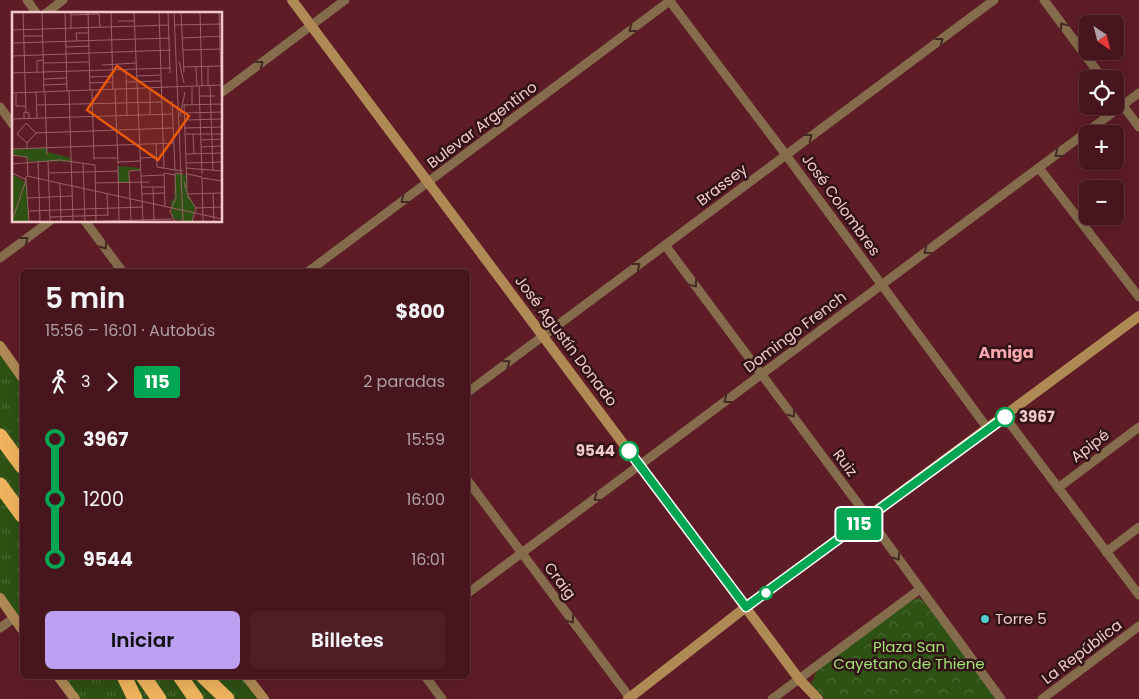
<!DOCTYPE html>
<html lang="es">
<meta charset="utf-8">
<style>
:root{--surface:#46151d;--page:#4d1e26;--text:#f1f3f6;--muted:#b09fa4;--line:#5e343b;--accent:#bca0f2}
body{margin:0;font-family:Poppins,sans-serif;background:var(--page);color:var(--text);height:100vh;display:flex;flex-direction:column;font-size:19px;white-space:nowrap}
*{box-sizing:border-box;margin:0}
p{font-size:16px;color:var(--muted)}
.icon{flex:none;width:28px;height:28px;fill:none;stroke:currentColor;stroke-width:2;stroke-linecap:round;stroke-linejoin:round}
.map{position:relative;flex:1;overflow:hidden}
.drawer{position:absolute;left:20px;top:269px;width:450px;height:410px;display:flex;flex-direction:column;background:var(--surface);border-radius:8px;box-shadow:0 5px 20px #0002,0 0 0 1px var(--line)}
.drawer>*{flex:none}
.badge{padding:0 10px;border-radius:4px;font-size:18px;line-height:32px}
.needle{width:32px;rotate:145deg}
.controls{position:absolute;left:1079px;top:15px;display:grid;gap:10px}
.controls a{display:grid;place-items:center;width:45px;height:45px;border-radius:8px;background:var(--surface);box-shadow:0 5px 20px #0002,0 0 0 1px var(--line);font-size:25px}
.map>.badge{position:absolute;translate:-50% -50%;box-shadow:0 0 0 2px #fff}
.legs{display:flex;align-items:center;gap:8px;height:55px;padding:0 25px;font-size:16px}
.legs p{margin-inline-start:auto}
.summary{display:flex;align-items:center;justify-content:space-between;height:85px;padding:0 25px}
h1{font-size:28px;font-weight:600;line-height:38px}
.cta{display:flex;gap:10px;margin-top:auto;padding:10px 25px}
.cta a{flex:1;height:58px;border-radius:8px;background:var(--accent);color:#111;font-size:20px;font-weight:600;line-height:58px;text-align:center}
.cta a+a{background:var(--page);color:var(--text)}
ul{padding:0 25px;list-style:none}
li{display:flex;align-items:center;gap:18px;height:60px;font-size:19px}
li i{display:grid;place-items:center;width:8px;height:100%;margin:0 6px;background:currentColor}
li i::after{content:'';width:12px;height:12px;margin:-6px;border:4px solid;border-radius:50%;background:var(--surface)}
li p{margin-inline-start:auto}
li:first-child i{background:linear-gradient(#0000 50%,currentColor 0)}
li:last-child i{background:linear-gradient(currentColor 50%,#0000 0)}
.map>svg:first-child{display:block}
.grass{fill:url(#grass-tufts)}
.park{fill:url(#park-crowns)}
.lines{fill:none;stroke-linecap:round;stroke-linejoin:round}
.street{stroke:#856c4c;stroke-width:9}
.secondary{stroke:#b08a55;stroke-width:10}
.highway{stroke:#f0b45e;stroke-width:15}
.oneway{stroke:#462924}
.line-1-casing{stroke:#fff;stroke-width:11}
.line-1{stroke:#00a651;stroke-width:8}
.stop-1-dot{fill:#fff;stroke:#00a651;stroke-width:2.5}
.poi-dot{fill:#52cdcc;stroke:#311317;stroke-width:2}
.labels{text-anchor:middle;stroke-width:5;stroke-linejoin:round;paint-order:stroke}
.street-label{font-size:15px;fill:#f2c9cb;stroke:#311317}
.stop-label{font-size:15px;font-weight:bold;fill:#f2c9cb;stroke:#311317;text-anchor:start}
.poi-label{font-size:15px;fill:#f2c9cb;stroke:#311317;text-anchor:start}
.park-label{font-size:15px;fill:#a0e175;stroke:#311317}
.neighbourhood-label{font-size:16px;font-weight:bold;fill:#f7a7ad;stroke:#311317}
.inset-road{fill:none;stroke:#996169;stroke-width:1}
.view{fill:#e8590c;fill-opacity:0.15;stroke:#e8590c;stroke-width:2.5}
.inset-edge{fill:none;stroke:#f2c9cb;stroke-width:2.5}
</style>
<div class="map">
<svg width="1139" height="699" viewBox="0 0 1139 699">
<defs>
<pattern id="grass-tufts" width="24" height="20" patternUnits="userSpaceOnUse" patternTransform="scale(1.25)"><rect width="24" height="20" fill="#2e5114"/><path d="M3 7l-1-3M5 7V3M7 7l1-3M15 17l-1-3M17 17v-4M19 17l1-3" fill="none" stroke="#4d6935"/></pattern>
<pattern id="park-crowns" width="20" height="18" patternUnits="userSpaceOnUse" patternTransform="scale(1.25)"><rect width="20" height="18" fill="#2e5114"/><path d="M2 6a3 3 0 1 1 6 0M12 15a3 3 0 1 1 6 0" fill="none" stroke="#4d6935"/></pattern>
</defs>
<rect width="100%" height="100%" fill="#5e1c27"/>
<g class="grass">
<path d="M 0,346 L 22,377 L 22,629 L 0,598 Z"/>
<path d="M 58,676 L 246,676 L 264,699 L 75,699 Z"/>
</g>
<path class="park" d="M 919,598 L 927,604 L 997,699 L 825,699 L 811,684 L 817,670 L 909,601 Z"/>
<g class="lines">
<g class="street">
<path d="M 27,0 L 37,14"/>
<path d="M 669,0 L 786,155 L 988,429"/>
<path d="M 1044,0 L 1103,79"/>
<path d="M 45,14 L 63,0"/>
<path d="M 221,93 L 345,0"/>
<path d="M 1115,95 L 1139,127"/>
<path d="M 0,107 L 14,126"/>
<path d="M 1039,168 L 1139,297"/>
<path d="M 85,221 L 122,271"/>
<path d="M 665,245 L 868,517 L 1001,699"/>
<path d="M 0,258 L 50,221"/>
<path d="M 309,271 L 671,0"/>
<path d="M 468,392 L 994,0"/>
<path d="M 1005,417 L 1139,595"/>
<path d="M 468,481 L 630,698"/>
<path d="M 1058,488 L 1139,427"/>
<path d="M 1106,552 L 1139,527"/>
<path d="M 468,593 L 1139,93"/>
<path d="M 0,628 L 14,618"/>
<path d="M 425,676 L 442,699"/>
<path d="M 772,699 L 920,589"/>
<path d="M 1042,699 L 1139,626"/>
</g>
<g class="secondary">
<path d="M 292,0 L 799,679 L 818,699"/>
<path d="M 0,346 L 22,377"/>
<path d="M 0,598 L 22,629"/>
<path d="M 58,676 L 75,699"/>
<path d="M 246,676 L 264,699"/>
<path d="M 628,699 L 746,607 L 1139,316"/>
</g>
<g class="highway">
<path d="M 0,436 L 22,466"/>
<path d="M 0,485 L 22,515"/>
<path d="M 124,676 L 135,699"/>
<path d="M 143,676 L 159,699"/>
<path d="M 180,676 L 196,699"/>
<path d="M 203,676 L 227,699"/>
</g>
</g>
<defs><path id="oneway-chevron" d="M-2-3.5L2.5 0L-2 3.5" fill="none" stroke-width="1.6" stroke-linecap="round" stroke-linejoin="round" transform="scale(1.25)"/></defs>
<g class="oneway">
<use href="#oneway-chevron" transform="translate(1063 26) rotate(-127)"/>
<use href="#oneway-chevron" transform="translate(632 29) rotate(143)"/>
<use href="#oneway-chevron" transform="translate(940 41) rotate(-37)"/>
<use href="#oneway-chevron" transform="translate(260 64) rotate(-37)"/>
<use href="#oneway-chevron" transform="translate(809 137) rotate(-37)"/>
<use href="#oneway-chevron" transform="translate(1058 154) rotate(143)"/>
<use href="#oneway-chevron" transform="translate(404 200) rotate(143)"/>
<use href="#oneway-chevron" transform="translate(25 240) rotate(-37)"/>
<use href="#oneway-chevron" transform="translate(104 246) rotate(54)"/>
<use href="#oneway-chevron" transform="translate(927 251) rotate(143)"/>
<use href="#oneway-chevron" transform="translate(637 266) rotate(-37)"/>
<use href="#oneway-chevron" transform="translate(694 284) rotate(53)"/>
<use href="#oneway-chevron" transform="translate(507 363) rotate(-36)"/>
<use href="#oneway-chevron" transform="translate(727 400) rotate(143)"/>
<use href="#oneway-chevron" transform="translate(792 414) rotate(53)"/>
<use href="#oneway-chevron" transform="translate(597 498) rotate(144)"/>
<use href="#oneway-chevron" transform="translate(897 557) rotate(55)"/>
<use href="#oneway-chevron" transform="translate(571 620) rotate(53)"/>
</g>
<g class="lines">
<g class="line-1-casing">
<path id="line-1" d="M 629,451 L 746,607 L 1005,417"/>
</g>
<use href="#line-1" class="line-1"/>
</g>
<g class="stop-1-dot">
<circle cx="1005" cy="417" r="9"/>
<circle cx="629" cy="451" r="9"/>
<circle cx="766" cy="593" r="6"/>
</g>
<circle class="poi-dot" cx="985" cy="619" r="5"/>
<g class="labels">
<g class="street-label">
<text transform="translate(482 125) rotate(-37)" y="5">Bulevar Argentino</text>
<text transform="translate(722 185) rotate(-37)" y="5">Brassey</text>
<text transform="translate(841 205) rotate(54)" y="5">José Colombres</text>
<text transform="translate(795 332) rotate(-37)" y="5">Domingo French</text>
<text transform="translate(566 341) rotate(53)" y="5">José Agustín Donado</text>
<text transform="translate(1090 446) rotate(-37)" y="5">Apipé</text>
<text transform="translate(845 463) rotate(53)" y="5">Ruiz</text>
<text transform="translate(560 581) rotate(53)" y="5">Craig</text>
<text transform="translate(1082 652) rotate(-37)" y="5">La República</text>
</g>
<g class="stop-label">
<text x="1019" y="422">3967</text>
<text x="615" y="456" text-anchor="end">9544</text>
</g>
<g class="poi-label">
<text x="995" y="624">Torre 5</text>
</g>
<g class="park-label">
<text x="909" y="652">Plaza San<tspan x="909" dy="17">Cayetano de Thiene</tspan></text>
</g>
<g class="neighbourhood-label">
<text x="1006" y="358">Amiga</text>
</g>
</g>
<g transform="translate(12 12)">
<rect width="210" height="210" fill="#5e1c27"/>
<path d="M 35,136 L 36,140 L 59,146 L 59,150 L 16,149 L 15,146 L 0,143 L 0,137 ZM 163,161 L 175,163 L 176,182 L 183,194 L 180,210 L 160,207 L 159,191 L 156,193 L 162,186 Z" fill="#2e5114"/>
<path d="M 106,154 L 128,156 L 128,158 L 117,158 L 117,170 L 106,170 ZM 0,162 L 15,171 L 17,210 L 0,210 Z" fill="#2e5114"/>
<path class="inset-road" d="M 11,0 L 14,100M 30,0 L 32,80M 53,0 L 55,79M 59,0 L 59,17M 76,0 L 78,78M 99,0 L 101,77M 122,0 L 131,210M 147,0 L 152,156M 156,0 L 158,61M 162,0 L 171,210M 169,0 L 172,61M 188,0 L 190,74M 207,0 L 210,102M 59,3 L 87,2 L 88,16M 106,9 L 122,9M 163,13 L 210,12M 0,18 L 157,13M 12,24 L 30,24M 171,26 L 210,24M 65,29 L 64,21 L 76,21M 0,31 L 158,26M 54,35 L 77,34M 171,38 L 209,37M 0,44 L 159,38M 167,49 L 172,71M 31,51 L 77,50M 90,53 L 124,51M 172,55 L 208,54M 184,55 L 185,74M 196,55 L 196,74M 114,58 L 115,103M 25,60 L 25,49 L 31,48M 0,61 L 159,56M 125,64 L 149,63M 78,65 L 101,64M 32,67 L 55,66M 114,70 L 149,69M 78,71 L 101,70M 32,73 L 55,72M 187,74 L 190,162M 198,74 L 201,159M 180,75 L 180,92M 138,76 L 138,102M 103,77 L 106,152M 80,78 L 82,148M 57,79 L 61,210M 24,80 L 25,106M 33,80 L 35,143M 0,81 L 210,73M 4,82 L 4,94 L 14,94M 187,84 L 203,84M 160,89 L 163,158 L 171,159M 172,92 L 175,176M 24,93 L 150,90M 172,93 L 209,92M 173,101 L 210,100M 168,104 L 173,80M 12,106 L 12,100 L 17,101 L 17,106M 0,107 L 160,102M 173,108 L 210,107M 173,116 L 210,115M 24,121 L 161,116M 173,122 L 210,122M 181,122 L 182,142M 189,128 L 210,127M 15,131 L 5,122 L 14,111 L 24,121 L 15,131 L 15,136M 144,132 L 145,155 L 163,158M 189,135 L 210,134M 0,137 L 162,131M 174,142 L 210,141M 0,143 L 15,145 L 16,164M 82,146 L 105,146M 128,146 L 145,145M 26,149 L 28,210M 36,149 L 38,210M 106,150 L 128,149M 71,151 L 73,210M 174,151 L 210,150M 0,152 L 48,148 L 83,153 L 84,210M 106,154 L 107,209M 174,156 L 210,159M 0,161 L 15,168M 37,161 L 106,159M 175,162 L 190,165 L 191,210M 129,164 L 152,163M 190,166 L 210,169M 13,167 L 15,164 L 210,207M 14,168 L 17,210M 172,170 L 177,187M 83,171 L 137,170M 48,172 L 49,210M 129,175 L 153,175M 141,175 L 142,209M 201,181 L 202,210M 95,182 L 96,204M 130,182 L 153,181M 176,182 L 210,181M 176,184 L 184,196 L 180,210M 16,186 L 60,184M 153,194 L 152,161 L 163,163M 184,196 L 210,195M 17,199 L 130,195M 38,205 L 96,203M 0,209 L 14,168M 119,209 L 117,159 L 129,158M 63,210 L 160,207M 163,210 L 158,199 L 164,186 L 163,161 L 171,162"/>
<path class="view" d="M 105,54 L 177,104 L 146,148 L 75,98 Z"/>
<rect width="210" height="210" class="inset-edge"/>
</g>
</svg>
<div class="controls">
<a><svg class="needle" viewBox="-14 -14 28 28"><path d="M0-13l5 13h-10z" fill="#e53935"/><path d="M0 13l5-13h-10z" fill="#b09fa4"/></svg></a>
<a><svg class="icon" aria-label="locate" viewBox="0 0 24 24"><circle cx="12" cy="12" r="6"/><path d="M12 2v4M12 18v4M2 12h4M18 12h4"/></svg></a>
<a>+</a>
<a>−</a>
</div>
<b class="badge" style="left:859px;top:524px;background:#00a651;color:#fff">115</b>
<section class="drawer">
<div class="summary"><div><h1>5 min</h1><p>15:56 – 16:01 · Autobús</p></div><b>$800</b></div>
<div class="legs"><svg class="icon" aria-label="walk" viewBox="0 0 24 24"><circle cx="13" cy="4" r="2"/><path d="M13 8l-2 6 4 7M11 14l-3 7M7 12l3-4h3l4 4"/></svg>3<svg class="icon" aria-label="forward" viewBox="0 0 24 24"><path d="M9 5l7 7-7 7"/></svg><b class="badge" style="background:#00a651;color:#fff">115</b><p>2 paradas</p></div>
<ul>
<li><i style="color:#00a651"></i><b>3967</b><p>15:59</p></li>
<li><i style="color:#00a651"></i><span>1200</span><p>16:00</p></li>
<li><i style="color:#00a651"></i><b>9544</b><p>16:01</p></li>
</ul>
<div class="cta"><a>Iniciar</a><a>Billetes</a></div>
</section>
</div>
